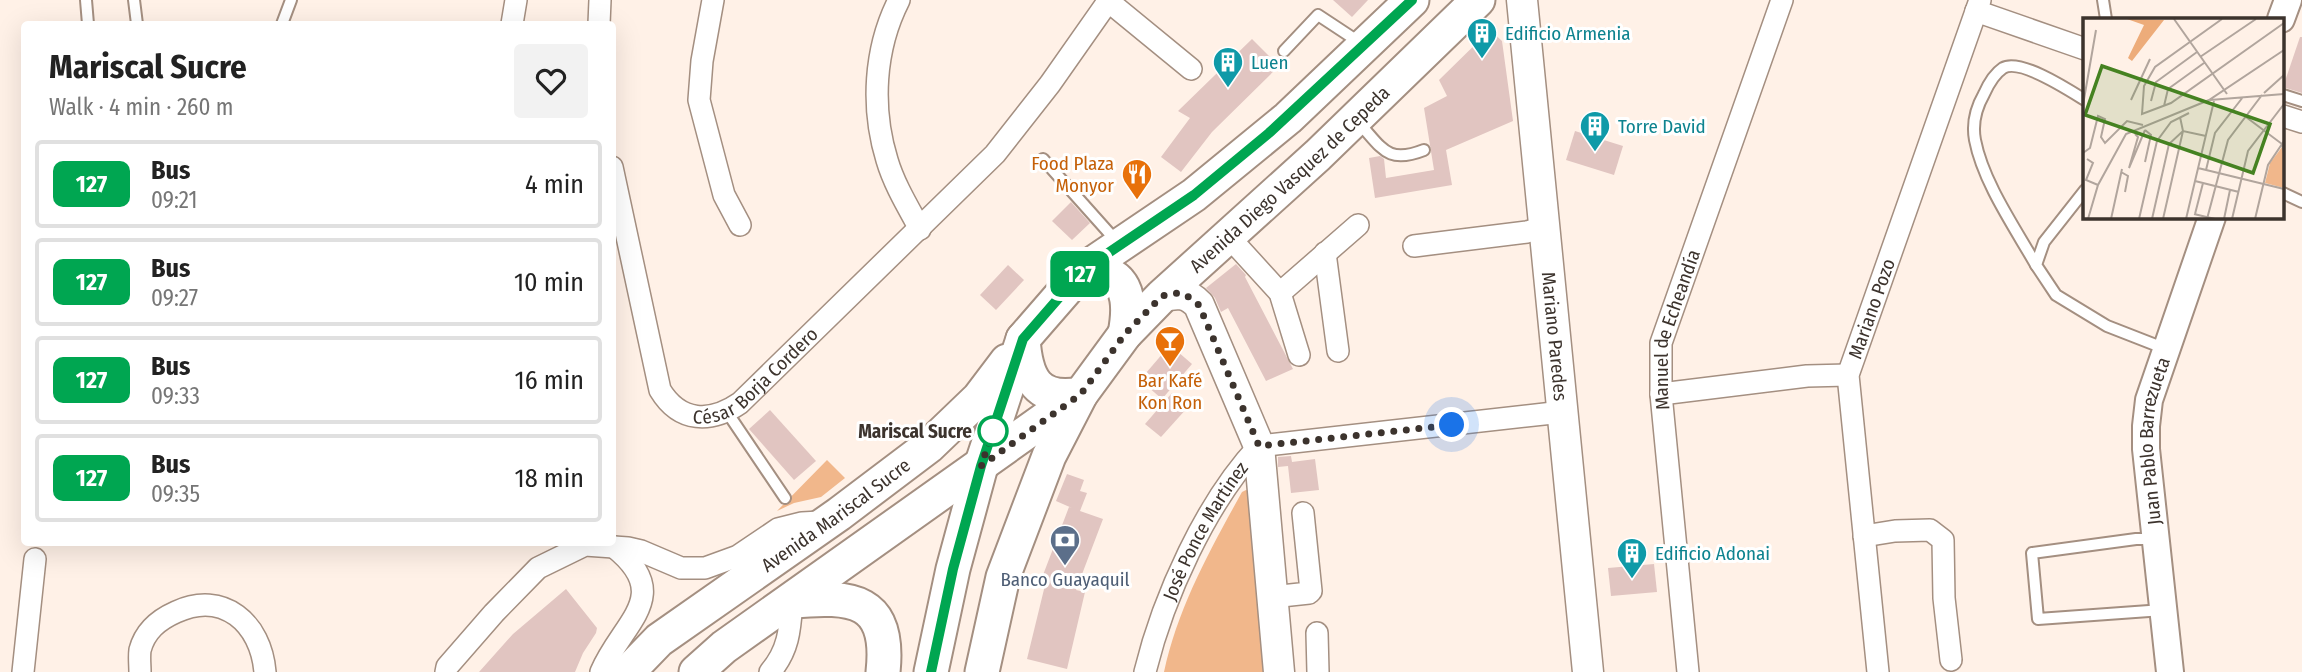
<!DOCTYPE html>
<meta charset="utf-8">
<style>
:root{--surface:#fff;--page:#f2f2f2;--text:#222;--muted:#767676;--line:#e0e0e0}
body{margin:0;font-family:"Fira Sans Condensed",sans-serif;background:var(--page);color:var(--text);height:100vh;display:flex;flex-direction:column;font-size:26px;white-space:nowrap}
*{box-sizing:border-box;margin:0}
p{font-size:23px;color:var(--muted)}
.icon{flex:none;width:38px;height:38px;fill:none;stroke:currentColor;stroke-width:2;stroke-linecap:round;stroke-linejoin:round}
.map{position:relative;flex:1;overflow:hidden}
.details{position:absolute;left:21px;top:21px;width:595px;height:525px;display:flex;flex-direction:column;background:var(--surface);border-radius:7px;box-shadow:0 7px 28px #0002}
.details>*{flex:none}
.badge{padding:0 14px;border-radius:10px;font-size:24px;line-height:46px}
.you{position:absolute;width:35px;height:35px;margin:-18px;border:5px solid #fff;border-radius:50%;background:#1a73e8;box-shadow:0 0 0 10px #1a73e833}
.map>.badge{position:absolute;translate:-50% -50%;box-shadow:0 0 0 4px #fff}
.round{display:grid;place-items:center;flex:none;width:74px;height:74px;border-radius:7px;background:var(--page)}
.summary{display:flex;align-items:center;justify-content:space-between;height:119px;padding:0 28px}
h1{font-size:33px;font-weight:700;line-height:52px}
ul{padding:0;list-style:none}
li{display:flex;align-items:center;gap:21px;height:88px;margin:0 14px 10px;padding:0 14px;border:4px solid var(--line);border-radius:7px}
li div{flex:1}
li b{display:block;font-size:26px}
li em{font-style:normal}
li .badge{min-width:77px;font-weight:700;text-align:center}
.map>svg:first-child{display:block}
.green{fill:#f1b78b}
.building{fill:#e1c5c1}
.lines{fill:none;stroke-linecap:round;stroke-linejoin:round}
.service-casing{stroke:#a48f81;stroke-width:14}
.minor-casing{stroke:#a48f81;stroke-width:24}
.tertiary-casing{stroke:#a48f81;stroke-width:30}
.secondary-casing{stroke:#a48f81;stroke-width:33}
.primary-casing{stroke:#a48f81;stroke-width:37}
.service{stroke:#fff;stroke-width:10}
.minor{stroke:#fff;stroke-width:21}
.tertiary{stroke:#fff;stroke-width:26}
.secondary{stroke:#fff;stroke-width:30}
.primary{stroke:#fff;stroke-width:33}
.line-casing{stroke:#fff;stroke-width:16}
.line{stroke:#00a651;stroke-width:10}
.walk{stroke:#3c332d;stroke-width:7;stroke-dasharray:0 12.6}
.stop-dot{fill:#fff;stroke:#00a651;stroke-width:3.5}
.labels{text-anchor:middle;stroke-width:6;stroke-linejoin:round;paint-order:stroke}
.culture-label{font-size:19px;fill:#0d838f;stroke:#fff;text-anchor:start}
.food-label{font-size:19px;fill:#c56008;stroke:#fff;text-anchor:end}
.street-label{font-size:19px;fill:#3c332d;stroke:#fff}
.stop-label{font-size:19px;font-weight:bold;fill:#3c332d;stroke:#fff;text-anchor:end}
.service-label{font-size:19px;fill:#4e5e75;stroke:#fff}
.inset-road{fill:none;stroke:#b1a59d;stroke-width:2}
.view{fill:#458221;fill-opacity:0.15;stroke:#458221;stroke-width:3.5}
.inset-edge{fill:none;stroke:#3c332d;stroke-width:3.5}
</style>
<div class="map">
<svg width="2302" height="672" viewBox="0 0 2302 672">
<rect width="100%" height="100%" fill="#fff1e7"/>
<g class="green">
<path d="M 827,460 L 845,478 L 821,497 L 794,503 L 777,511 Z"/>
<path d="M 1246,490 L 1249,491 L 1263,672 L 1164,672 C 1178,607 1210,550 1242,492 Z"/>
</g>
<g class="building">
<path d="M 1333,0 L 1368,0 L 1352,17 Z"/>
<path d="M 1490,30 L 1502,41 L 1513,121 L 1446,150 L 1452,185 L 1375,198 L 1369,158 L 1380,156 L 1384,159 L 1386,178 L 1434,170 L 1424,108 L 1447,96 L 1439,80 Z"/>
<path d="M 2300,37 L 2302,37 L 2302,93 L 2283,87 Z"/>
<path d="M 1252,39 L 1279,66 L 1212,132 L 1181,172 L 1161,157 L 1190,118 L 1178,111 Z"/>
<path d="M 1575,131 L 1623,146 L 1614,175 L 1566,160 Z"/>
<path d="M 1071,202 L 1090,223 L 1072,240 L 1052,221 Z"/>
<path d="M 1236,264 L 1246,275 L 1245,277 L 1293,369 L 1266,381 L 1228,308 L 1221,312 L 1215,298 L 1206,288 Z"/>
<path d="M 1008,265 L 1024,280 L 996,310 L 980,295 Z"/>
<path d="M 1170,345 L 1192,364 L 1162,399 L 1140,380 Z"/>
<path d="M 1172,393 L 1188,407 L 1161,437 L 1145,424 Z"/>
<path d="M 770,410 L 816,461 L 794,480 L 749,429 Z"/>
<path d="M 1291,456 L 1292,462 L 1315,459 L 1319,490 L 1291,493 L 1288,466 L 1278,467 L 1278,457 Z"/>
<path d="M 1067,474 L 1084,480 L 1080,491 L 1087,493 L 1080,511 L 1103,519 L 1076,590 L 1085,592 L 1067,669 L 1027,659 L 1047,577 L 1043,575 L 1069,507 L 1072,508 L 1056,501 Z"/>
<path d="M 1654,564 L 1657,592 L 1611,596 L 1608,568 Z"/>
<path d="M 566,589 L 597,628 L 596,633 L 583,653 L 575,672 L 479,672 L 513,634 Z"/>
</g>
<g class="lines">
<g class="service-casing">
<g id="service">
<path d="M 86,0 L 88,24"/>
<path d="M 134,0 L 137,24"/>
<path d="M 2103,0 L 2106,19"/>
<path d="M 282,24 L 291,0"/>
<path d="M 1284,51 L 1318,15 L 1362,44"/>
<path d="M 2283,95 L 2302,101"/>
<path d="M 1357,121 C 1382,147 1386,165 1424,150"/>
<path d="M 1043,159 L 1118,243"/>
<path d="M 2085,190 L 2044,242 L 2036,265 L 2056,295 L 2107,326 L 2166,349"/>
<path d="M 2283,193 L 2302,202"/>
<path d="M 2036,265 C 2015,228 1983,182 1975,140 C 1972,124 1976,108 1984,94 C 1988,85 1994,74 2003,68 C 2020,58 2069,90 2085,100"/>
<path d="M 727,412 L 785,498"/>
<path d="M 2156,539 L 2136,539 L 2032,553 L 2038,619 L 2163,610"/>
</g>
</g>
<g class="minor-casing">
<g id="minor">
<path d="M 713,0 L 702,61 L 699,100 L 724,195 L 740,225"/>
<path d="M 899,0 C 874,49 871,108 887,160 C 894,184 908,207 920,229"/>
<path d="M 1108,1 L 1191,69"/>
<path d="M 1976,11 L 2085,49"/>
<path d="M 512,24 L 516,0"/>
<path d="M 599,24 L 600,0"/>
<path d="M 2283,116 L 2302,122"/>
<path id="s1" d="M 612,167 L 660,390 C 680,423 711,423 740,403 L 995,154 L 1050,84 L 1109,0"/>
<path d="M 1228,236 L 1280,293 L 1299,355"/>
<path d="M 1414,246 L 1527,232 L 1544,227"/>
<path d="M 1325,253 L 1338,351"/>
<path d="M 1280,293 L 1358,225"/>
<path d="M 1661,394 L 1807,376 L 1848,375"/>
<path d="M 1864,536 L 1895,531 L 1930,530 L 1943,540 L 1944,598 L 1951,660"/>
<path d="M 1272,597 L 1309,593 L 1311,591 L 1303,513"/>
<path d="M 1317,633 L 1318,672"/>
<path d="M 23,672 L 35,559"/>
<path d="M 140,672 C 140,665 139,657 140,650 C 145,631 158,620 176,612 C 223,590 261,623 265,672"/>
<path d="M 446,672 L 447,667 L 494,613 L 538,568 L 585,545 L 628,548 L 641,551 L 681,568 L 705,568 L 738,556 L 778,529 L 802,523 L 820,522"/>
<path d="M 601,672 C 622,622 675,596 614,547"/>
<path d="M 770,672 C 789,650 790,629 792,601"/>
<path id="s2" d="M 1145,672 C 1163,598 1206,502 1259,446 L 1562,412"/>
<path id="s3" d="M 1688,672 L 1661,394 L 1661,343 L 1782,0"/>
<path id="s4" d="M 1878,672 L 1848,375 L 1980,0"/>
</g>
</g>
<g class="tertiary-casing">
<g id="tertiary">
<path d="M 2281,19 L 2288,0"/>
<path id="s5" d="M 2170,672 L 2146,449 L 2146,426 L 2149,400 L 2212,217"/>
</g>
</g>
<g class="secondary-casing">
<g id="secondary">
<path id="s6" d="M 1522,0 L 1588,672"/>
<path d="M 1162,296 C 1178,293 1187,292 1199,305 L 1259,446 L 1279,672"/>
</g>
</g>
<g class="primary-casing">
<g id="primary">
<path d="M 1083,270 C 1127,269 1132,297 1125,334"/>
<path d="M 1023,339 C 1026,379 1037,402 1081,394"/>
<path d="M 792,601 C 852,596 891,598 883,672"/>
<path id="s7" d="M 628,672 L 659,640 L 839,514 L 929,446 L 979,398 L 1007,361"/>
<path d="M 696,672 L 724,647 L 1076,397"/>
<path d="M 931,672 L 953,569 L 981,466 L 1023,339 L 1083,270 L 1194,195 L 1288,118 L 1412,0"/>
<path id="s8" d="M 982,672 L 1003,577 L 1049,456 L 1081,394 L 1125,334 L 1162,296 L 1318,155 L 1478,0"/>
</g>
</g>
<use href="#service" class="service"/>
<use href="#minor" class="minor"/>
<use href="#tertiary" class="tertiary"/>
<use href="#secondary" class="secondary"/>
<use href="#primary" class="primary"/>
</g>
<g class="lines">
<g class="line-casing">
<path id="line" d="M 931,672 L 953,569 L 981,466 L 1023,339 L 1083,270 L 1194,195 L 1269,133 L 1412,0"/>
</g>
<use href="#line" class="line"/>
<path class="walk" d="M 993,431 L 981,466 L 1081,394 L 1125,334 L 1162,296 L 1178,293 L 1186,295 L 1199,305 L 1259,446 L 1452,425"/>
</g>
<defs>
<g id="building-pin" transform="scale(1.575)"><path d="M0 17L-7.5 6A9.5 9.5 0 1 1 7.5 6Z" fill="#0f9aa8" stroke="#fff"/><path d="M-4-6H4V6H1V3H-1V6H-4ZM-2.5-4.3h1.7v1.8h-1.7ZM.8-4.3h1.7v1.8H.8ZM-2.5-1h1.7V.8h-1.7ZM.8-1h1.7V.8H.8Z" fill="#fff"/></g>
<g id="restaurant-pin" transform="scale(1.575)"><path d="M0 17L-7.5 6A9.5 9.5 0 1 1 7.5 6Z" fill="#e8710a" stroke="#fff"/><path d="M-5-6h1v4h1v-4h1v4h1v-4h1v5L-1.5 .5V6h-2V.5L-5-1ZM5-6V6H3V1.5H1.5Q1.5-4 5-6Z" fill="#fff"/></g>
<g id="bar-pin" transform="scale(1.575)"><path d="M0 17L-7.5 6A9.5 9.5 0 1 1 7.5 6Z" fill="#e8710a" stroke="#fff"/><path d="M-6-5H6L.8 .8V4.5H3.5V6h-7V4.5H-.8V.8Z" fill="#fff"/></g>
<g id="bank-pin" transform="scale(1.575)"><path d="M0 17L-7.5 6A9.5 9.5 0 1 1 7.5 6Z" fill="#5c6f8a" stroke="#fff"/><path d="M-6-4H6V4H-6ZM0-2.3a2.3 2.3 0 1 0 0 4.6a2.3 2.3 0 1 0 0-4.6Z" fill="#fff"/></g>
</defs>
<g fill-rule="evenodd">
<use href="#building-pin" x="1482" y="33"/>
<use href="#building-pin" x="1228" y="62"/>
<use href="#building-pin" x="1595" y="126"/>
<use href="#restaurant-pin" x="1137" y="174"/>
<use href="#bar-pin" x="1170" y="341"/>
<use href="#bank-pin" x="1065" y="540"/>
<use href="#building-pin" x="1632" y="553"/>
</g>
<circle class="stop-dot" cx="993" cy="431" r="14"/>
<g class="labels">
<g class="culture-label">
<text x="1505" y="40">Edificio Armenia</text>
<text x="1251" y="69">Luen</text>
<text x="1618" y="133">Torre David</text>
<text x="1655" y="560">Edificio Adonai</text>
</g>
<g class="food-label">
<text x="1114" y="170">Food Plaza<tspan x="1114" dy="22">Monyor</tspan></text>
<text x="1170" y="387" text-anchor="middle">Bar Kafé<tspan x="1170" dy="22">Kon Ron</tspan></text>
</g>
<g class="street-label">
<text dy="7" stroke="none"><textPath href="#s8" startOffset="597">Avenida Diego Vasquez de Cepeda</textPath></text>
<text dy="7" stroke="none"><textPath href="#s4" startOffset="369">Mariano Pozo</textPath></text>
<text dy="7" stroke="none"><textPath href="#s3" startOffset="346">Manuel de Echeandía</textPath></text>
<text dy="7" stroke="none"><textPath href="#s6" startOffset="338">Mariano Paredes</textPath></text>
<text dy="7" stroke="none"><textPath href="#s1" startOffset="348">César Borja Cordero</textPath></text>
<text dy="7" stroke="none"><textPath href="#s5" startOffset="233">Juan Pablo Barrezueta</textPath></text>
<text dy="7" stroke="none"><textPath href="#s7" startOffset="261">Avenida Mariscal Sucre</textPath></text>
<text dy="7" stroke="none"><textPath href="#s2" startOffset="154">José Ponce Martinez</textPath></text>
</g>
<g class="stop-label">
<text x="972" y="438">Mariscal Sucre</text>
</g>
<g class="service-label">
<text x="1065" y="586">Banco Guayaquil</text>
</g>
</g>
<g transform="translate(2083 18)">
<rect width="201" height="201" fill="#fff1e7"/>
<path d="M 199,129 L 201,138 L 201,170 L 182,165 L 187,145 Z" fill="#f1b78b"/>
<path d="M 44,1 L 81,2 L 49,43 L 45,40 L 61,7 Z" fill="#edac7a"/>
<path class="inset-road" d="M 91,1 L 144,76M 139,1 L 72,49 L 61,68 L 59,96 L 88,85 L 201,5M 117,39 L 173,1M 181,75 L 201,57M 48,82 L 67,41M 127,82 L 201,76M 68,83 L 73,64 L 114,34M 0,87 L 13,12M 81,88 L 85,71 L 121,45M 163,99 L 199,126 L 201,135M 62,112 L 68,117 L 62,144M 52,116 L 55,119 L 46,150 L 62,112M 0,135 L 7,130 L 15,98 L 22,101 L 18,119 L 22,125 L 44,103 L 60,107M 4,141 L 10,145 L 3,162 L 15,167M 115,150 L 201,171M 123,152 L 132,115 L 160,79M 38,154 L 45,158 L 42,174M 112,163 L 156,174M 111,196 L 132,201M 112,196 L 120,165M 5,201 L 15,167 L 43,116 L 126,82 L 201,32M 28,201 L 39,151M 56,201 L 74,123 L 88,104 L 106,95M 69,201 L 86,126 L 100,113 L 123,118M 80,201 L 100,113 L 97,99M 103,201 L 131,83M 124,201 L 145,122 L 179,77M 141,201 L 147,172M 149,201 L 165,133 L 201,86M 172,201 L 185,147 L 201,123"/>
<path class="view" d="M 19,48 L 187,106 L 170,155 L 2,97 Z"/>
<rect width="201" height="201" class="inset-edge"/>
</g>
</svg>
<div class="you" style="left:1452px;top:425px"></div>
<b class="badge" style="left:1080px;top:274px;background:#00a651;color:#fff">127</b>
<section class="details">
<div class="summary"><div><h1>Mariscal Sucre</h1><p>Walk · 4 min · 260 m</p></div><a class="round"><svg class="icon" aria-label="heart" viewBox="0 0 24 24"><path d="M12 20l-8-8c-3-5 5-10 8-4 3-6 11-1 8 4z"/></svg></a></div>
<ul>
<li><span class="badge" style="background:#00a651;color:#fff">127</span><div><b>Bus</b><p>09:21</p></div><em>4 min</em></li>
<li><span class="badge" style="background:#00a651;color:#fff">127</span><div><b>Bus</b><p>09:27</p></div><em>10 min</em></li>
<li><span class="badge" style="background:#00a651;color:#fff">127</span><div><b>Bus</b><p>09:33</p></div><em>16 min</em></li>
<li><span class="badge" style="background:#00a651;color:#fff">127</span><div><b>Bus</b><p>09:35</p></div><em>18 min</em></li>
</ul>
</section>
</div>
